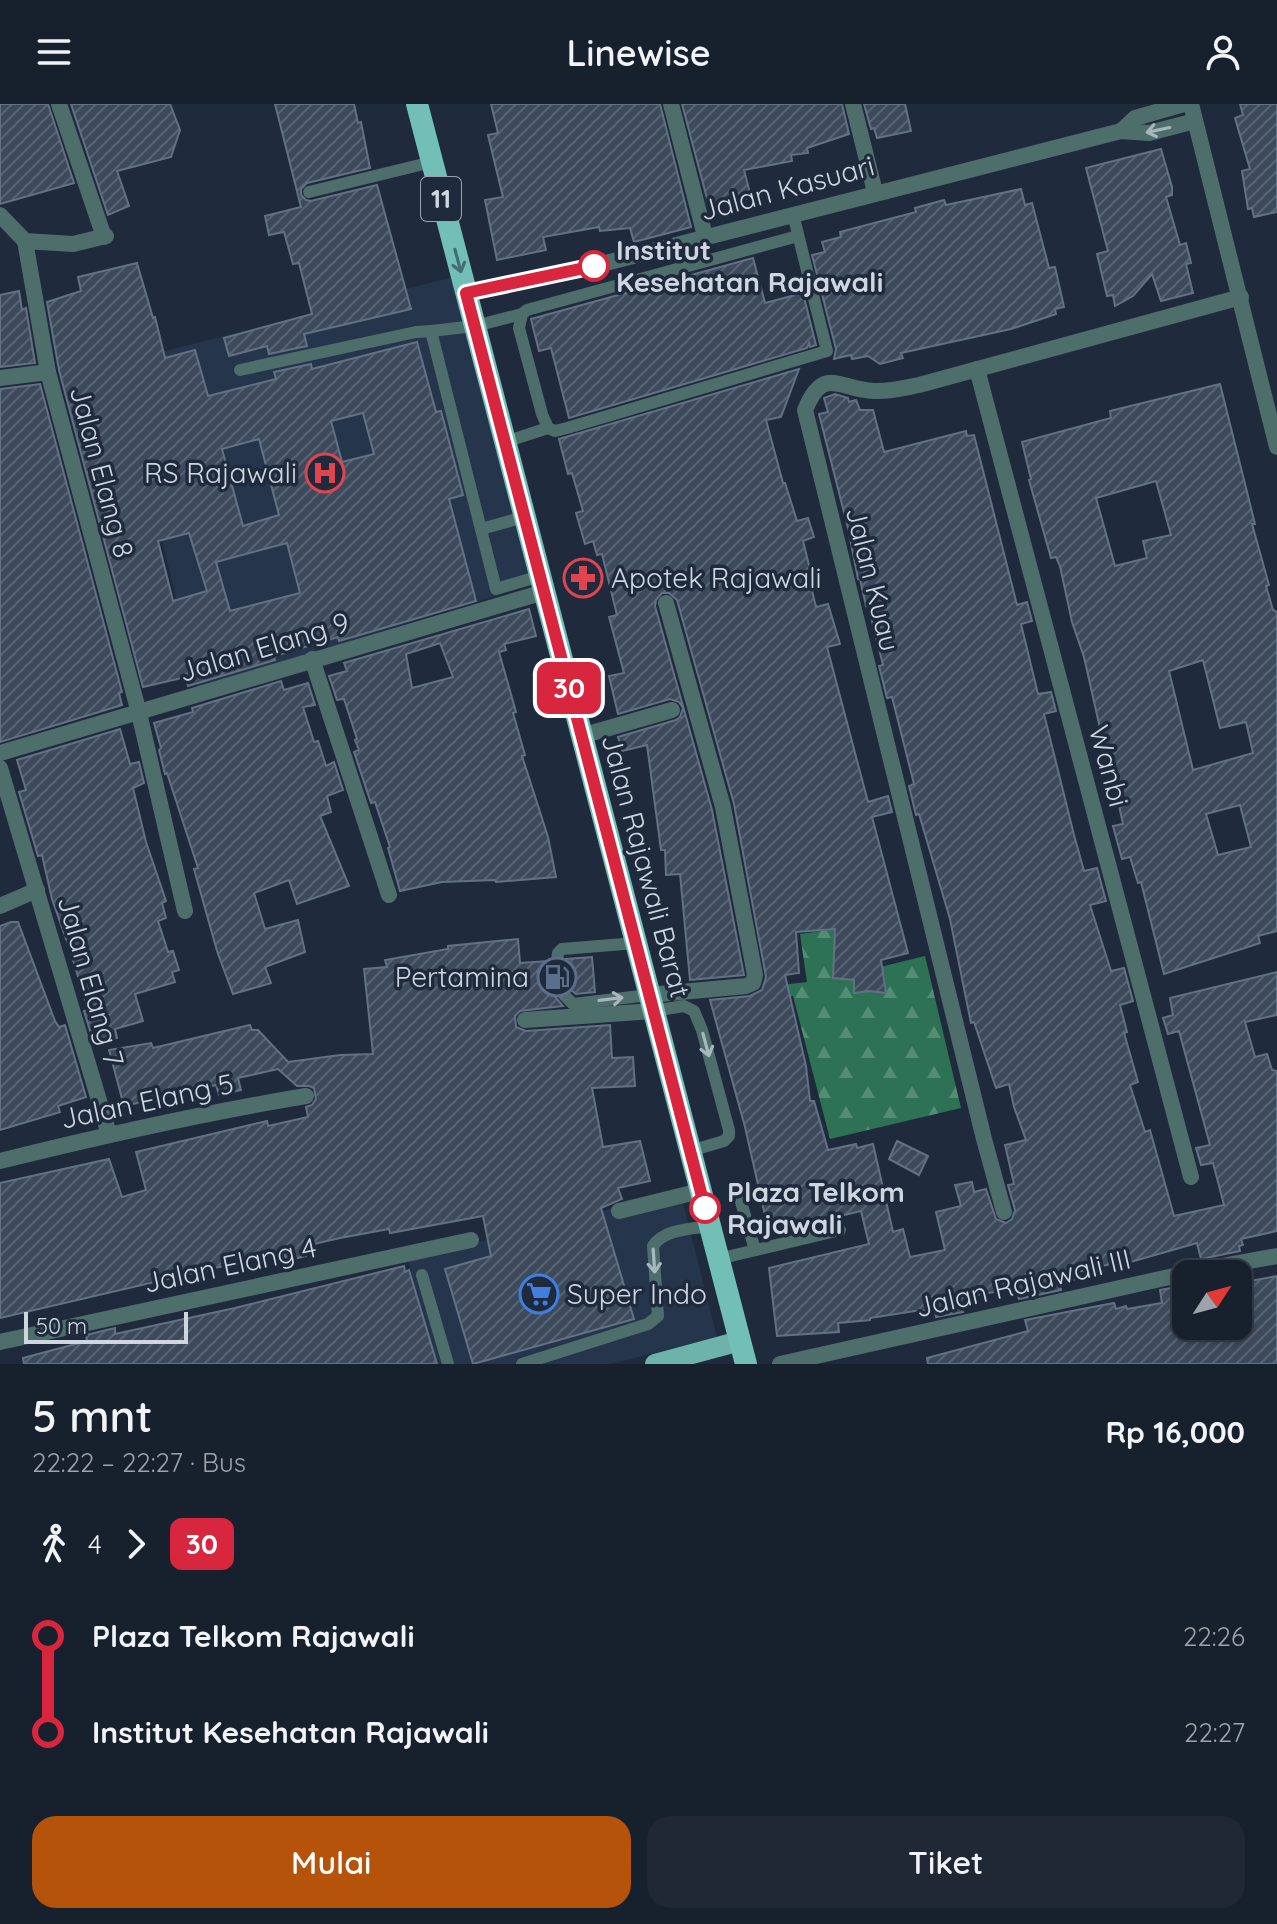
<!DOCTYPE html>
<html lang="id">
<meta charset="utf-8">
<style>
:root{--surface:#17202d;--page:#202835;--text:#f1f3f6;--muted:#9ea3aa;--line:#363e49;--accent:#b45309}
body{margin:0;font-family:Quicksand,sans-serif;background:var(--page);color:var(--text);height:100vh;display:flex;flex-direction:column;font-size:30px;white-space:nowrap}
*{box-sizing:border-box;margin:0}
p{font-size:26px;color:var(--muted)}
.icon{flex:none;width:44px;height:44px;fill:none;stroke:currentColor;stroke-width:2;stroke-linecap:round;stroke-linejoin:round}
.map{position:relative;height:1260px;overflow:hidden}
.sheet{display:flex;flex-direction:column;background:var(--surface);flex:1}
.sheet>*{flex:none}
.badge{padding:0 16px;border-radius:12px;font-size:28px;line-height:52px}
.needle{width:52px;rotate:54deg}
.controls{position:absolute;left:1172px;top:1156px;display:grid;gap:16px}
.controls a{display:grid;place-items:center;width:80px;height:80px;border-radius:16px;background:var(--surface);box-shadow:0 2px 6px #0004,0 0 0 2px var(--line);font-size:40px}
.scale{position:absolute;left:24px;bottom:20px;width:164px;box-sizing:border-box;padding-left:8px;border:4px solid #ced6e1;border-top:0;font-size:22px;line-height:28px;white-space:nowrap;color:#ced6e1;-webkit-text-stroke:6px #1f2b3c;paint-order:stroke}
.map>.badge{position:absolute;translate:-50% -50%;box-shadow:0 0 0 4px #fff}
.legs{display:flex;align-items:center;gap:12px;height:88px;padding:0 32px;font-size:26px}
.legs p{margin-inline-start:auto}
.summary{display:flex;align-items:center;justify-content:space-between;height:136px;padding:0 32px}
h1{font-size:44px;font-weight:600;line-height:60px}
.cta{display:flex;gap:16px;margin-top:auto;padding:16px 32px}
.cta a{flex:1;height:92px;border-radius:24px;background:var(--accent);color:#fff;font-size:32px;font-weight:600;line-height:92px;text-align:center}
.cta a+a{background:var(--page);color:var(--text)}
ul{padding:0 32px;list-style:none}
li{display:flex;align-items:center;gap:28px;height:96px;font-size:30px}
li i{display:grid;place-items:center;width:12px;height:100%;margin:0 10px;background:currentColor}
li i::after{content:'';width:20px;height:20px;margin:-10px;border:6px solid;border-radius:50%;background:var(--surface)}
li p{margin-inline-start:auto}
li:first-child i{background:linear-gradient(#0000 50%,currentColor 0)}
li:last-child i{background:linear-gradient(currentColor 50%,#0000 0)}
header{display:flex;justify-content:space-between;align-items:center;height:104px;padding:0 32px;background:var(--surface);font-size:36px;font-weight:600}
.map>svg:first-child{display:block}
.built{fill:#25364c}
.forest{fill:url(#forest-firs)}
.building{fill:url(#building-hatch);stroke:#637185;stroke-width:2;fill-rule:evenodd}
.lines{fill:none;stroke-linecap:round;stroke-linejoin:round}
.service{stroke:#4e6e6b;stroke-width:12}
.minor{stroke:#4e6e6b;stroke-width:16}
.tertiary{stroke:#4e6e6b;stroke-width:16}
.primary{stroke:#6db2ab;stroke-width:20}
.trunk{stroke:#72bfb8;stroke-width:22}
.oneway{stroke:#a8b7be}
.oneway2{stroke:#446e74}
.line-1-casing{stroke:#fff;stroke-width:18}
.line-1{stroke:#d7263d;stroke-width:12}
.stop-1-dot{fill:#fff;stroke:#d7263d;stroke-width:4}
.labels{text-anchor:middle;stroke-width:7;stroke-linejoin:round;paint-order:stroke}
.shield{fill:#1f2b3c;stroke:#9aa3b0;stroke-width:2}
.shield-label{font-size:26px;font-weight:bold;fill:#ced6e1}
.street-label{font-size:28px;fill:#ced6e1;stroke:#1f2b3c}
.stop-label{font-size:28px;font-weight:bold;fill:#ced6e1;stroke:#1f2b3c;text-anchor:start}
.poi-label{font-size:28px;fill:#ced6e1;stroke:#1f2b3c;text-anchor:end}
</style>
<header><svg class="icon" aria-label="menu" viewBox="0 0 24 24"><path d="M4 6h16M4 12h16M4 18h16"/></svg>Linewise<svg class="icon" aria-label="person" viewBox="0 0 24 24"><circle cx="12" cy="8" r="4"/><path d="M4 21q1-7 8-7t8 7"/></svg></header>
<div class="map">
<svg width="1277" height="1260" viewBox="0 0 1277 1260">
<defs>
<pattern id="forest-firs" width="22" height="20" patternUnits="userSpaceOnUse" patternTransform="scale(2)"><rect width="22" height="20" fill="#2e7255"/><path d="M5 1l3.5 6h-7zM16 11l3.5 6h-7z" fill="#558c75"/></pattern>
<pattern id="building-hatch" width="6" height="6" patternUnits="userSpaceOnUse" patternTransform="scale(2)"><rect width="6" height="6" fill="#3d4a5c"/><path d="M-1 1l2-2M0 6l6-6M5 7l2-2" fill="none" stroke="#586373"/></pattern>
</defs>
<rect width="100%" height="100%" fill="#1f2b3c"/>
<g class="built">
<path d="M 453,173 L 533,480 L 198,584 L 119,259 Z"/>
<path d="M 680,1087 L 717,1233 L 611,1260 L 435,1260 L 408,1156 Z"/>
</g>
<path class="forest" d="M 858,822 L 868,866 L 925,852 L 961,1004 L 830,1035 L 793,892 L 767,894 L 765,883 L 807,878 L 800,830 Z"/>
<g class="building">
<path d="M 0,0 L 48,0 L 74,79 L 0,100 Z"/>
<path d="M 71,0 L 170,0 L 180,26 L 171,53 L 117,67 L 129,102 L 108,111 Z"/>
<path d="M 275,0 L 354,0 L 358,19 L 361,18 L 370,64 L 307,79 L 301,85 L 301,91 L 306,96 L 311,97 L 377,81 L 411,205 L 304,230 L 307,242 L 269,250 L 267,242 L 229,252 L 224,234 L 312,210 L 299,159 L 293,160 L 284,128 L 269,131 L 265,112 L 301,103 Z"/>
<path d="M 491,0 L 660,0 L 691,123 L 634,138 L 630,124 L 600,127 L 599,123 L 543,133 L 546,146 L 497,156 L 485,96 L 503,93 L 488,31 L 498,29 Z"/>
<path d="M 682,0 L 842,0 L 849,30 L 807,44 L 808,49 L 791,51 L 792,57 L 744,66 L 751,93 L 727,101 L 726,99 L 709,102 Z"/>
<path d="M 864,0 L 905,0 L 911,27 L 877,34 L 874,24 L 871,25 Z"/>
<path d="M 1240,0 L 1277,0 L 1277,108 L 1254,113 L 1252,104 L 1248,105 L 1242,67 L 1250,65 L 1235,14 L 1243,11 Z"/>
<path d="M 1161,45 L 1172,83 L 1172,91 L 1166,93 L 1180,141 L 1186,139 L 1191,159 L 1186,160 L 1193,189 L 1161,197 L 1152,170 L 1133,192 L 1115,202 L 1113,191 L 1107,192 L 1097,150 L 1108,147 L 1086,64 Z"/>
<path d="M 1021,85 L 1025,101 L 1032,99 L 1049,164 L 1055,163 L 1064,203 L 1055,205 L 1056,210 L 1011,225 L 901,249 L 903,254 L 880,260 L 868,252 L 852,255 L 851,251 L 834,255 L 836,245 L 812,151 L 825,148 L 822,138 L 841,133 L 840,128 L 916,108 L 915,104 L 944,96 L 946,101 Z"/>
<path d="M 753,154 L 765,199 L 803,189 L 816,241 L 810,243 L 809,239 L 807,244 L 569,314 L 551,244 L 539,247 L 531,215 Z"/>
<path d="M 137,159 L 153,214 L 155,213 L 165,254 L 195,246 L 208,292 L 276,275 L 274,268 L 311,260 L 312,265 L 417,238 L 436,308 L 441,307 L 463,391 L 449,395 L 476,497 L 339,537 L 338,533 L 278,551 L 274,553 L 275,556 L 188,582 L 186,573 L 143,583 L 59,266 L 47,198 L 81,187 L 78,173 ZM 363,309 L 374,350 L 342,358 L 331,317 ZM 259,335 L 279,411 L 243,422 L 222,345 ZM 189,429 L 207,487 L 173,497 L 158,437 ZM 287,439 L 300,489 L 230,507 L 216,458 Z"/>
<path d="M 19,187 L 22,206 L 26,204 L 35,259 L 0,263 L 0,191 Z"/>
<path d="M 799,265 L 781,313 L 766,316 L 783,379 L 785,379 L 797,417 L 808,414 L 814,433 L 803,437 L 810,465 L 807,466 L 816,503 L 828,500 L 840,540 L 827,543 L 868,698 L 888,692 L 892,708 L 872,713 L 908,849 L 881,856 L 886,889 L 869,887 L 854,889 L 854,876 L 833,874 L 835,825 L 796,828 L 799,869 L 785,871 L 806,962 L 810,997 L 814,997 L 828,1046 L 856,1040 L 857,1044 L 873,1040 L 893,1128 L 903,1125 L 910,1153 L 945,1146 L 936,1108 L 961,1102 L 955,1081 L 972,1078 L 974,1088 L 986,1085 L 996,1115 L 1006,1119 L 1012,1115 L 1015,1106 L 1008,1081 L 1014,1080 L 1005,1041 L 1026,1036 L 1014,1003 L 1009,980 L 996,984 L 974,918 L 971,919 L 950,815 L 919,710 L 916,711 L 909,682 L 914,680 L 892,593 L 887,594 L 879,562 L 883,561 L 868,501 L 866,502 L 860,475 L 858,475 L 848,424 L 819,310 L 828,308 L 824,294 L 835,290 L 848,294 L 849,298 L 856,296 L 860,306 L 873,306 L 884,348 L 966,327 L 967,332 L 974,331 L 1017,501 L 1027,498 L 1032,517 L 1021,520 L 1038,590 L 1051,588 L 1056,607 L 1044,610 L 1074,731 L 1084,767 L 1097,764 L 1106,797 L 1090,801 L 1111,867 L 1124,864 L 1133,897 L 1120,901 L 1127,928 L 1124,929 L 1138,978 L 1130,981 L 1145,1028 L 1150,1026 L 1174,1112 L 1224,1101 L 1213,1059 L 1201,1061 L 1196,1044 L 1210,1041 L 1179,927 L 1168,930 L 1163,914 L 1173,911 L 1170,894 L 1277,868 L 1277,911 L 1245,918 L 1255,953 L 1267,950 L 1272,966 L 1277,967 L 1277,1127 L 1241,1135 L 1243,1141 L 1239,1142 L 1240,1147 L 1201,1155 L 1197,1139 L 1120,1161 L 1119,1158 L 1078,1168 L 1079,1174 L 1060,1180 L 1061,1186 L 1019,1195 L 1016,1184 L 961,1194 L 963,1208 L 936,1213 L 935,1206 L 915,1207 L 870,1214 L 870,1216 L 838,1219 L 839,1228 L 777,1232 L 769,1164 L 869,1140 L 861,1107 L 769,1129 L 745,1023 L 710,896 L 750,892 L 762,886 L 766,873 L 734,700 L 677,496 L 669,489 L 662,489 L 656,496 L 655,502 L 712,706 L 744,871 L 690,876 L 680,770 L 666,771 L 665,746 L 661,746 L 647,641 L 622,647 L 618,633 L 676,616 L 680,613 L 683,604 L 679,598 L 670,595 L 618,610 L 609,572 L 624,569 L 609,513 L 617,511 L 602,450 L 597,451 L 593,437 L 585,440 L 576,409 L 583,407 L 572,369 L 568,370 L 559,335 Z"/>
<path d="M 40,280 L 122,588 L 119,589 L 122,601 L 0,638 L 0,285 Z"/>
<path d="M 1220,280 L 1255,420 L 1252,420 L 1269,481 L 1266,482 L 1273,506 L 1277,508 L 1277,827 L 1258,832 L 1260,839 L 1164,870 L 1141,778 L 1138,779 L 1130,753 L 1122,755 L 1113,722 L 1123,720 L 1118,697 L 1120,696 L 1108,651 L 1106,651 L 1084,553 L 1072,518 L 1060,462 L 1056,453 L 1051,454 L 1029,376 L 1031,375 L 1022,338 L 1111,314 L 1110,307 ZM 1156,377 L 1171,431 L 1143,437 L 1147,454 L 1115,462 L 1096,394 ZM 1203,556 L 1220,624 L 1246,618 L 1253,649 L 1193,666 L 1169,567 ZM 1240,701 L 1251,743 L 1218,751 L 1206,710 Z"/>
<path d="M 529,505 L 536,532 L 504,540 L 506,546 L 499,548 L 516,608 L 513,609 L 525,651 L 522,652 L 548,733 L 556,773 L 496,778 L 495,776 L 442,778 L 400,787 L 388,744 L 390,743 L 375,698 L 371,699 L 354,648 L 359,646 L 355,636 L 357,635 L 344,595 L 337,596 L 329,572 L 347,567 L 344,559 ZM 440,539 L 453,573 L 412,584 L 406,550 Z"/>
<path d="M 281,577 L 284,586 L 308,579 L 315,601 L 303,603 L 314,638 L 318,637 L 326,662 L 334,658 L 343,686 L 327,692 L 331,708 L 320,712 L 349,782 L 297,800 L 289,776 L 254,789 L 265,825 L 298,816 L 305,848 L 265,863 L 271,879 L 233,890 L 217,847 L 194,765 L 198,764 L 167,669 L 165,670 L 159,646 L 161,644 L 154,619 L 193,608 L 192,604 Z"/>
<path d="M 120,625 L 130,660 L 139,658 L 144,679 L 133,684 L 146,738 L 166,797 L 162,799 L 166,814 L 158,817 L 168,848 L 173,847 L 179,866 L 172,868 L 175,878 L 135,890 L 143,917 L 115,925 L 117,934 L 94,940 L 84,907 L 88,906 L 71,849 L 52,795 L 42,751 L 38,752 L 19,688 L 26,686 L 17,656 Z"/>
<path d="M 11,818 L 18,818 L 55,917 L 59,923 L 65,921 L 86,993 L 58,1002 L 60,1008 L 0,1026 L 0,822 Z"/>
<path d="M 518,835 L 520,859 L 548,857 L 551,863 L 557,865 L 564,862 L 566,855 L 592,853 L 595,888 L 576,890 L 567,883 L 561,883 L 555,893 L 563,902 L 520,907 L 515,912 L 516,923 L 526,927 L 610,921 L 612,954 L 633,953 L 635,982 L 592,984 L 603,1043 L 640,1037 L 650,1077 L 618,1084 L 622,1095 L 601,1104 L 634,1215 L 473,1260 L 445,1165 L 491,1152 L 483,1112 L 390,1129 L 389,1125 L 340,1134 L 305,1142 L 306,1152 L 286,1157 L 284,1148 L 0,1214 L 0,1079 L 109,1055 L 122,1093 L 146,1086 L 136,1048 L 267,1017 L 268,1022 L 308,1013 L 306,1003 L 312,1001 L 316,995 L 314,984 L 309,982 L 297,982 L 278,965 L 238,974 L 241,986 L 219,991 L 216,981 L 124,1002 L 109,946 L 151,939 L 153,944 L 250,921 L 252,926 L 258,926 L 288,958 L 340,951 L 373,950 L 364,865 L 387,863 L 385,856 L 448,845 L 448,842 Z"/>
<path d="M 897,1037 L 928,1052 L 919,1071 L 889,1055 Z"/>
<path d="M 404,1162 L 405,1168 L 409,1166 L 437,1260 L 24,1260 L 23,1254 L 87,1237 L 86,1231 L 115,1224 L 115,1230 L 235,1204 Z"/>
<path d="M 1277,1172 L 1277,1260 L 928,1260 L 927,1254 L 1028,1227 L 1025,1216 L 1114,1199 L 1116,1205 L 1126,1202 L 1127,1205 L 1162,1199 L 1160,1186 L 1186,1181 L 1186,1222 L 1238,1222 L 1238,1179 Z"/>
</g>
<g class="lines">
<g class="service">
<path d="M 309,88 L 432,58"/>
<path d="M 793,110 L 827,247 L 567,324 L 555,327 L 548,324 L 542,310 L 519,224 L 522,210 L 527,206 L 798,132"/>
<path d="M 431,227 L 475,222 L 522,210"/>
<path d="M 240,266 L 416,228 L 431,227 L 496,485 L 540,472"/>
<path d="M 505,338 L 548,324"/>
<path d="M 481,425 L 524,413"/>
<path d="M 557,856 L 558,849 L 562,845 L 636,839"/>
<path d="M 564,891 L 573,900 L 649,891"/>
<path d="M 653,907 L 684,902 L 694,907 L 702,926 L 729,1026 L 729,1032 L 724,1037 L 690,1047"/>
<path d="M 737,1084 L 755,1146"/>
<path d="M 718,1155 L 840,1126"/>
<path d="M 422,1171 L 448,1260"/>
<path d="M 522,1260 L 648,1220 L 658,1212 L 653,1142 C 664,1125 691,1125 709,1122"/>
</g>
<g class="minor">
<path d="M 59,0 L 104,133"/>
<path d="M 671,0 L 705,132"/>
<path d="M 853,0 L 875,88"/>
<path d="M 1121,27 L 1135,14 L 1184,0"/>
<path d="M 0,111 L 25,137 L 73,140 L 106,132"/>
<path d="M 25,137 L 48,268 L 139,609 L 185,807"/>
<path d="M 466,189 L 594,162 L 1121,27 L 1149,29 L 1195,17"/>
<path d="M 977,265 L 1191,1073"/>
<path d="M 0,274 L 48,268"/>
<path d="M 312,555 L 389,791"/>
<path d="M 581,632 L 672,606"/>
<path d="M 0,649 L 544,488"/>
<path d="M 0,664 L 109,1030"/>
<path d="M 0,802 L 37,786"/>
<path d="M 649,891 L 746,882 L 753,879 L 755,871 L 723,703 L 666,499"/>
<path d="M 525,916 L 653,907"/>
<path d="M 0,1057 C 101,1032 203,1009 306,992"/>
<path d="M 619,1107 L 700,1087"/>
<path d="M 1004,1108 L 984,1035 L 805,306 C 824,260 839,286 874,287 C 888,288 904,284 919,281 L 1241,193"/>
<path d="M 0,1238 L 471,1136"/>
<path d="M 780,1260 L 1205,1165 L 1277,1152"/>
</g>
<path class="tertiary" d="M 1191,0 L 1277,343"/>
<path class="primary" d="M 655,1260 L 740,1237"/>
<path class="trunk" d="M 417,0 L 746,1260"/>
</g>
<defs><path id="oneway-shaft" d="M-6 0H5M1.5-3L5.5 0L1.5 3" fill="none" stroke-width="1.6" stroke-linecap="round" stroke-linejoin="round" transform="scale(2)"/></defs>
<g class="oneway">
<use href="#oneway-shaft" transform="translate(1158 26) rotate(168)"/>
<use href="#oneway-shaft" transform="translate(611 895) rotate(-7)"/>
<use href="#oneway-shaft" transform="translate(706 941) rotate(75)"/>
<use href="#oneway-shaft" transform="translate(654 1157) rotate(86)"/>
</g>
<use class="oneway2" href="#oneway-shaft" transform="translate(458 157) rotate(75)"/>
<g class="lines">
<g class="line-1-casing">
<path id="line-1" d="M 594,162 L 466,189 L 705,1104"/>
</g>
<use href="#line-1" class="line-1"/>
</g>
<defs>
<g id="hospital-ring" transform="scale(2)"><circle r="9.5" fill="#1f2b3c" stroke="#e0444e" stroke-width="1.5"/><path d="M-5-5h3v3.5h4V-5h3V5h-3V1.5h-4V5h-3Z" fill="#e0444e"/></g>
<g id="pharmacy-ring" transform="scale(2)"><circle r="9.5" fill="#1f2b3c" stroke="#e0444e" stroke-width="1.5"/><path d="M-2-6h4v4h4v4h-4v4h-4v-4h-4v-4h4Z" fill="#e0444e"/></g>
<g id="fuel-ring" transform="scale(2)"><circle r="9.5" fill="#1f2b3c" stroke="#5c6f8a" stroke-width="1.5"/><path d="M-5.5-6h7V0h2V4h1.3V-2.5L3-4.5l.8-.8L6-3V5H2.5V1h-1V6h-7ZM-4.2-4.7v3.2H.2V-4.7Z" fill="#5c6f8a"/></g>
<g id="supermarket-ring" transform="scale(2)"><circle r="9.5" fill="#1f2b3c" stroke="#3f7fe0" stroke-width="1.5"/><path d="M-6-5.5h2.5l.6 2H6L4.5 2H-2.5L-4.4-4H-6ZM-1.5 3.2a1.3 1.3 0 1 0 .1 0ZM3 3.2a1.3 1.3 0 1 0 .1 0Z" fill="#3f7fe0"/></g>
</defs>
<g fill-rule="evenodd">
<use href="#hospital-ring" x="325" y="369"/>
<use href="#pharmacy-ring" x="583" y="474"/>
<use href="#fuel-ring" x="557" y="873"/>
<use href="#supermarket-ring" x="539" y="1190"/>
</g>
<g class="stop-1-dot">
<circle cx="594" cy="162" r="14"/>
<circle cx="705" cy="1104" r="14"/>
</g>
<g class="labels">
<rect class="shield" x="421" y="73" width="40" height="44" rx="6"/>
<g class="shield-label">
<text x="441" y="104">11</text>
</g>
<g class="street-label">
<text transform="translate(787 84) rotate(-15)" y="10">Jalan Kasuari</text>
<text transform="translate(102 368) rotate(75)" y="10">Jalan Elang 8</text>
<text transform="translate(873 475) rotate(76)" y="10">Jalan Kuau</text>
<text transform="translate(264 543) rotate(-17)" y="10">Jalan Elang 9</text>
<text transform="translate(1109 662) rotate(75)" y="10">Wanbi</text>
<text transform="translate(646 762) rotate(75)" y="10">Jalan Rajawali Barat</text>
<text transform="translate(91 877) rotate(74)" y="10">Jalan Elang 7</text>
<text transform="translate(147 997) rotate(-12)" y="10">Jalan Elang 5</text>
<text transform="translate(230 1161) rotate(-12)" y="10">Jalan Elang 4</text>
<text transform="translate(1023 1179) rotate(-13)" y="10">Jalan Rajawali III</text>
</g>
<g class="stop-label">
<text x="616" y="156">Institut<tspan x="616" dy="32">Kesehatan Rajawali</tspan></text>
<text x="727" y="1098">Plaza Telkom<tspan x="727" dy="32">Rajawali</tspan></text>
</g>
<g class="poi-label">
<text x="297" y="379">RS Rajawali</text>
<text x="611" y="484" text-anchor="start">Apotek Rajawali</text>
<text x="529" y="883">Pertamina</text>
<text x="567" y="1200" text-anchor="start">Super Indo</text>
</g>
</g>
</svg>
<div class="controls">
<a><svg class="needle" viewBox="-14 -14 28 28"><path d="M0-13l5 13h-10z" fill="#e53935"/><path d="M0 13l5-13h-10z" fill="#9ea3aa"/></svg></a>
</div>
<div class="scale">50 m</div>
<b class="badge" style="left:569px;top:584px;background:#d7263d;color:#fff">30</b>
</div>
<section class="sheet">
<div class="summary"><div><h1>5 mnt</h1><p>22:22 – 22:27 · Bus</p></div><b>Rp 16,000</b></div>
<div class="legs"><svg class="icon" aria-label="walk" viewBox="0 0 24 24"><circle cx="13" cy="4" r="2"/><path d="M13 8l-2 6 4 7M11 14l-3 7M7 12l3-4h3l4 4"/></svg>4<svg class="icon" aria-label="forward" viewBox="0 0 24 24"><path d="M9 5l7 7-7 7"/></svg><b class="badge" style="background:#d7263d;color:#fff">30</b></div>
<ul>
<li><i style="color:#d7263d"></i><b>Plaza Telkom Rajawali</b><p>22:26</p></li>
<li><i style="color:#d7263d"></i><b>Institut Kesehatan Rajawali</b><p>22:27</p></li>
</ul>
<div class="cta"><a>Mulai</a><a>Tiket</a></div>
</section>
